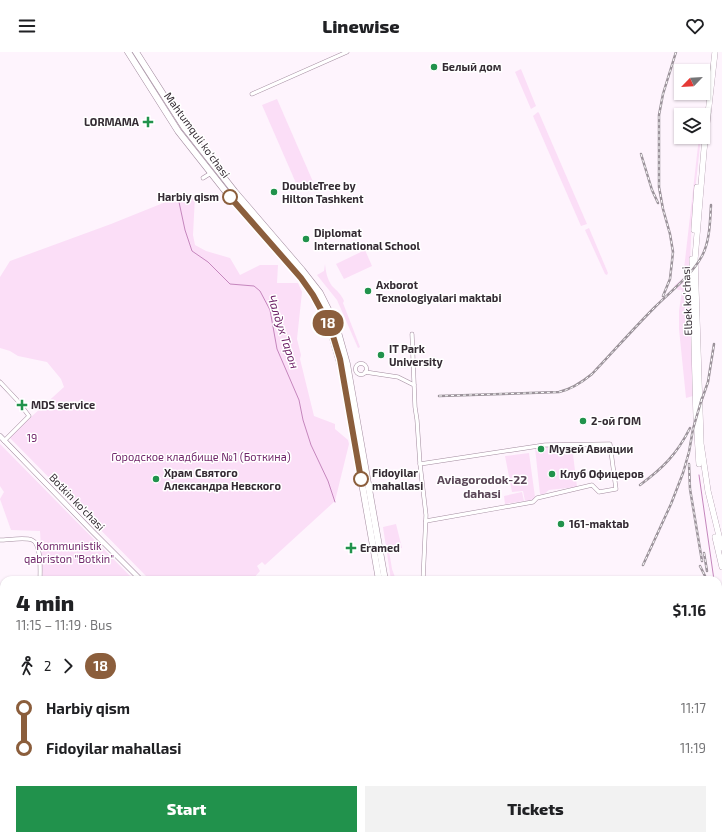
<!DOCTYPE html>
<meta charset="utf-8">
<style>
:root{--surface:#fff;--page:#f2f2f2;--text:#202124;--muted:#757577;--accent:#21924c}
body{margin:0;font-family:"Exo 2",sans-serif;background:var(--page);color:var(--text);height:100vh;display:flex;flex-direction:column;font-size:15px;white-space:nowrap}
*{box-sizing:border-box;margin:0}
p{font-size:13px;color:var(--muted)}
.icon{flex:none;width:22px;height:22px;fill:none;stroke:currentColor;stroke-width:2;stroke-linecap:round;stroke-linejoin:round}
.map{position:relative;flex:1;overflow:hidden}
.panel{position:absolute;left:0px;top:524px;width:722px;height:264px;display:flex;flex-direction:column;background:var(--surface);border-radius:12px 12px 0 0;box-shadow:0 1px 3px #0004}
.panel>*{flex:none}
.badge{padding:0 8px;border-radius:13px;font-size:14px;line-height:26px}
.needle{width:26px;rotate:245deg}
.fabs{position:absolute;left:674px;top:12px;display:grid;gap:8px}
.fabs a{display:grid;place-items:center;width:36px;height:36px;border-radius:0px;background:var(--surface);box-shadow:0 1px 3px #0004;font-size:20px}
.map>.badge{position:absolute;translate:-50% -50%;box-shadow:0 0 0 2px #fff}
.legs{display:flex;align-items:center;gap:6px;height:44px;padding:0 16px;font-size:13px}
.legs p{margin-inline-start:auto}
.summary{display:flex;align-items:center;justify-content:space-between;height:68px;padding:0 16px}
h1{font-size:22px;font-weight:800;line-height:30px}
.cta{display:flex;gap:8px;margin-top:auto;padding:8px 16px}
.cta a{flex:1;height:46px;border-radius:0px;background:var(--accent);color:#fff;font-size:16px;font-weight:800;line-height:46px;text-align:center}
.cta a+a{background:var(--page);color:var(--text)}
ul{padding:0 16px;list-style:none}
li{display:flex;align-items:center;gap:14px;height:40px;font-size:15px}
li i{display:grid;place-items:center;width:6px;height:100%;margin:0 5px;background:currentColor}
li i::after{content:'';width:10px;height:10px;margin:-5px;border:3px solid;border-radius:50%;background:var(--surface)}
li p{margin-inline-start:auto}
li:first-child i{background:linear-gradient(#0000 50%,currentColor 0)}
li:last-child i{background:linear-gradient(currentColor 50%,#0000 0)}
header{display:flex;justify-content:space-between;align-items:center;height:52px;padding:0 16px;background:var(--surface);font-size:18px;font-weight:800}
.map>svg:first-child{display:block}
.green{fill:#fbdef7}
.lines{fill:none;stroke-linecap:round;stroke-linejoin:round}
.stream{stroke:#c586bd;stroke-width:1}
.minor-casing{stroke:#a38c9f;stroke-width:4.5}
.tertiary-casing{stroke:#a38c9f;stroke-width:5.5}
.secondary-casing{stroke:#a38c9f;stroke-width:6}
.primary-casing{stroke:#a38c9f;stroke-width:7}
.minor{stroke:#fff;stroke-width:3.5}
.tertiary{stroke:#fff;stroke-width:4.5}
.secondary{stroke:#fff;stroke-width:5.5}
.primary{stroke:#fff;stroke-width:6}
.rail-casing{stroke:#9b929a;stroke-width:2.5}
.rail{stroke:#fff;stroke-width:1;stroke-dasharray:3;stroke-linecap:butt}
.line-1-casing{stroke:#fff;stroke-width:9}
.line-1{stroke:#8b5e3c;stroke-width:6}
.poi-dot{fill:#21924c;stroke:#fff;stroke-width:1.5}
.stop-1-dot{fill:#fff;stroke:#8b5e3c;stroke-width:2}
.labels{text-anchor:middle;stroke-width:3;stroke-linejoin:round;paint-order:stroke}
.poi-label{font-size:11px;font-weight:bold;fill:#342b33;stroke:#fff;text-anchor:start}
.street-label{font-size:11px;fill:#342b33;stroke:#fff}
.stop-label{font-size:11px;font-weight:bold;fill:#342b33;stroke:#fff;text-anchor:end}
.park-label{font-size:11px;fill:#70266a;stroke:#fff}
.water-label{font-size:12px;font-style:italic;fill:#6f2469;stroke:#fff}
.neighbourhood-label{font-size:12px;font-weight:bold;fill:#5b4758;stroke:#fff}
</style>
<header><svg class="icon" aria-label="menu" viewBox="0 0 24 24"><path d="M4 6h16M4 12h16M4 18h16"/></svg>Linewise<svg class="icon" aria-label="heart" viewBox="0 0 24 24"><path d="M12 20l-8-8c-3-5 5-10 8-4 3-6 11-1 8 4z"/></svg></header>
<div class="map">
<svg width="722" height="788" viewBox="0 0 722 788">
<rect width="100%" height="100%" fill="#fef4fd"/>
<g class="green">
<path d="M 521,17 L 536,54 L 531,57 L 515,20 Z"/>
<path d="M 277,47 L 314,132 L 299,138 L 262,53 Z"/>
<path d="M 538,60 L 539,61 L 587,172 L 581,174 L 533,64 Z"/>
<path d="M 699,85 L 701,85 L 692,166 L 690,211 L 690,251 L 693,344 L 686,346 L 679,277 L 679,259 L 682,238 L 678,238 L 674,234 L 683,226 Z"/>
<path d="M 188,141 L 195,144 L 193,183 L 195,193 L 206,199 L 230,206 L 240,223 L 260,213 L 278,213 L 277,231 L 298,231 L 302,240 L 297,287 L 301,303 L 300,307 L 314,364 L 335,372 L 335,377 L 348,388 L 349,392 L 335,449 L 265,513 L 262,510 L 257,514 L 260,519 L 252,528 L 150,528 L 9,385 L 64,335 L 61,327 L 47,310 L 18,304 L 10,299 L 0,296 L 0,225 L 10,209 L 111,172 Z"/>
<path d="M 589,176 L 608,221 L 607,223 L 605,222 L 585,178 Z"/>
<path d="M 365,198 L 372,214 L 344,227 L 336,212 Z"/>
<path d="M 325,212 C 326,220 327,227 332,234 C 337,239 341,242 344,249 L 343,251 L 360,295 L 358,296 L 337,248 L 317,223 L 324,219 Z"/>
<path d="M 0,392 L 134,528 L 43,528 L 40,479 L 11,478 L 0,447 L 4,440 L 0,434 Z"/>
<path d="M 546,394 L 572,394 L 577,435 L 549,438 L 544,442 L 540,442 L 535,396 Z"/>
<path d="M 529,401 L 535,445 L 533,448 L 525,449 L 523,439 L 512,440 L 505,404 Z"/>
<path d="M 522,440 L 524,449 L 505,452 L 504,444 Z"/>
<path d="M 396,472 L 402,496 L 389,499 L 392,517 L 396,528 L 391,528 L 383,475 Z"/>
<path d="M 480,784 L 555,784 L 564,788 L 480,788 Z"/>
</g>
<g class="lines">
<g class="stream">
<path d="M 179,150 L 185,178 L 192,199 L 208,210 L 230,232 L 254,234 L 260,239 L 270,258 L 277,297 L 299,348 L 303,368 L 311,393 L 328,429 L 335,450"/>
<path d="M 699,423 L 714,528"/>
<path d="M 718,543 L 722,569"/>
<path d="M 722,584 L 722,594"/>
<path d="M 722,619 L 721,627 L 722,633"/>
</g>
<g class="minor-casing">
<g id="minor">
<path d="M 252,42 L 347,0"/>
<path d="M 203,126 L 211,121"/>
<path d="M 412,282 L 415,355 L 417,368 L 420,412 L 426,463 L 423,528"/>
<circle cx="361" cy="317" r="5.5"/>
<path d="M 365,320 L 398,325 L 414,333"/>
<path d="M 0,330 L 17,348 L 29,364 L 4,389"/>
<path d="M 420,412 L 545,393 L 610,392 L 616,437 L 599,440 L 592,433 L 537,446 L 533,450 L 426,469"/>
<path d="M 0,488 C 8,488 25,485 32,488 C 42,492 40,519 40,528"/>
<path d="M 0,661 L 4,661"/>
<path d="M 0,775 L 4,775"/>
</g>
</g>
<g class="tertiary-casing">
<path id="tertiary" d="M 0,384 L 92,479 L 141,528"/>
</g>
<g class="secondary-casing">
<g id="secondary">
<path d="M 715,0 L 704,98 L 695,207 L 701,392 L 708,439 L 722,496"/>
<path d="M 694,178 L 697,135"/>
<path d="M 692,207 L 696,363 L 699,412"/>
<path d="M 715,485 L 722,515"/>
<path d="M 718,613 L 722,612"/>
</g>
</g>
<g class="primary-casing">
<g id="primary">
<path d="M 128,0 L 178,79 L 230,145 L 296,220 L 313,243 L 321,257 L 331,280 L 342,318 L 379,528"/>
<path d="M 136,0 L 184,75 L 235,140 L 302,218 L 320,241 L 336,273 L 347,312 L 385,528"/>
<path d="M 0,568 L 4,568"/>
<path d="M 0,577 L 4,577"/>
<path d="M 380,788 L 381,784"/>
<path d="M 388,788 L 389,784"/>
</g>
</g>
<use href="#minor" class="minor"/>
<use href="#tertiary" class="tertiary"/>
<use href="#secondary" class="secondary"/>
<use href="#primary" class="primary"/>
<g class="rail-casing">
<g id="rail">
<path d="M 641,102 L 652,138 L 658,151"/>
<path d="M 663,244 L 670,227 L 673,200 L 670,182 L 663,157 L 659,135 L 659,63 L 663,42 L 676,0"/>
<path d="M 439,344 L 559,340 C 572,337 581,331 592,322 C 613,300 633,277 655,255 C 671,239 691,224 702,204 C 710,189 710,169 711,153"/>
<path d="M 701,350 L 708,330 L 714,292"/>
<path d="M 689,412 L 690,437 L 702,509"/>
<path d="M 640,433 C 663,416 677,402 690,376"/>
<path d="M 704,501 L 707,519"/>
<path d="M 643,513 L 671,452 L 683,421 L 689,400 L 693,377 L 702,346"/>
<path d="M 700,514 L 707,528"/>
<path d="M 718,746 L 722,745"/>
<path d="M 0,784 L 63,788"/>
</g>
</g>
<use href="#rail" class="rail"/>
</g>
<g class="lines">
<g class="line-1-casing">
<path id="line-1" d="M 230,145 L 301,226 L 313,243 L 325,265 L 333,284 L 340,307 L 361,427"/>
</g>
<use href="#line-1" class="line-1"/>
</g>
<g class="poi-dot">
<circle cx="434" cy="15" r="4"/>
<path d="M146 64h4v4h4v4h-4v4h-4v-4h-4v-4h4z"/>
<circle cx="274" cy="140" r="4"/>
<circle cx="306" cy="187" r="4"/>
<circle cx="368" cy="239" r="4"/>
<circle cx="381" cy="303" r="4"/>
<path d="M20 347h4v4h4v4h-4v4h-4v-4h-4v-4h4z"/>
<circle cx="583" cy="369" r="4"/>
<circle cx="541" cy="397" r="4"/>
<circle cx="552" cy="422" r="4"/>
<circle cx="156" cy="427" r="4"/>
<circle cx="561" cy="472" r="4"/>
<path d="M349 490h4v4h4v4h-4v4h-4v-4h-4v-4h4z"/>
</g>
<g class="stop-1-dot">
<circle cx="230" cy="145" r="7"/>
<circle cx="361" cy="427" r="7"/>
</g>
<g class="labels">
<g class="poi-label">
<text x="442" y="19">Белый дом</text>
<text x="139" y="74" text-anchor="end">LORMAMA</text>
<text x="282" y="138">DoubleTree by<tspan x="282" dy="13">Hilton Tashkent</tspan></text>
<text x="314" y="185">Diplomat<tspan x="314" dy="13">International School</tspan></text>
<text x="376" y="237">Axborot<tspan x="376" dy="13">Texnologiyalari maktabi</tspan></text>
<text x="389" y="301">IT Park<tspan x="389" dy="13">University</tspan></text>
<text x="31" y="357">MDS service</text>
<text x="591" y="373">2-ой ГОМ</text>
<text x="549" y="401">Музей Авиации</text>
<text x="164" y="425">Храм Святого<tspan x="164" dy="13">Александра Невского</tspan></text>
<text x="560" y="426">Клуб Офицеров</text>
<text x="569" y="476">161-maktab</text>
<text x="360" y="500">Eramed</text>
</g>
<g class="street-label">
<text transform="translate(197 83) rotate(54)" y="4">Mahtumquli ko'chasi</text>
<text transform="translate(687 249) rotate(-92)" y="4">Elbek ko'chasi</text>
<text transform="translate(77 450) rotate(46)" y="4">Botkin ko'chasi</text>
</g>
<g class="stop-label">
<text x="219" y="149">Harbiy qism</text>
<text x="372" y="425" text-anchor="start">Fidoyilar<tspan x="372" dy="13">mahallasi</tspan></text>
</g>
<g class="park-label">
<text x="32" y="390">19</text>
<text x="201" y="409">Городское кладбище №1 (Боткина)</text>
<text x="69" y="498">Kommunistik<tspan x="69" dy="13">qabriston "Botkin"</tspan></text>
</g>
<g class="water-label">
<text transform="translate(283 280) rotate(72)" y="4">Чалдух Тарон</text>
</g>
<g class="neighbourhood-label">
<text x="482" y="432">Aviagorodok-22<tspan x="482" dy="14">dahasi</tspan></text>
</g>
</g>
</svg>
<div class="fabs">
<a><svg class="needle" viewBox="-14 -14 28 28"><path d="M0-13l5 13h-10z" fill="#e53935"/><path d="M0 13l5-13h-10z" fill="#757577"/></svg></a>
<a><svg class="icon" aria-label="layers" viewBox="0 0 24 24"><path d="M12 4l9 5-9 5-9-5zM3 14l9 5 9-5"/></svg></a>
</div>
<b class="badge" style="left:328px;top:271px;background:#8b5e3c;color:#fff">18</b>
<section class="panel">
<div class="summary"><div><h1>4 min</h1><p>11:15 – 11:19 · Bus</p></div><b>$1.16</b></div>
<div class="legs"><svg class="icon" aria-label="walk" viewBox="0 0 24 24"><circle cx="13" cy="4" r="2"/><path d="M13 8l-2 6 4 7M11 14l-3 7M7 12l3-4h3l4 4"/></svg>2<svg class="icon" aria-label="forward" viewBox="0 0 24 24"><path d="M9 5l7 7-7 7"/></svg><b class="badge" style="background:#8b5e3c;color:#fff">18</b></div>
<ul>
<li><i style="color:#8b5e3c"></i><b>Harbiy qism</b><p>11:17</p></li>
<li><i style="color:#8b5e3c"></i><b>Fidoyilar mahallasi</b><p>11:19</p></li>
</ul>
<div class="cta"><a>Start</a><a>Tickets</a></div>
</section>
</div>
